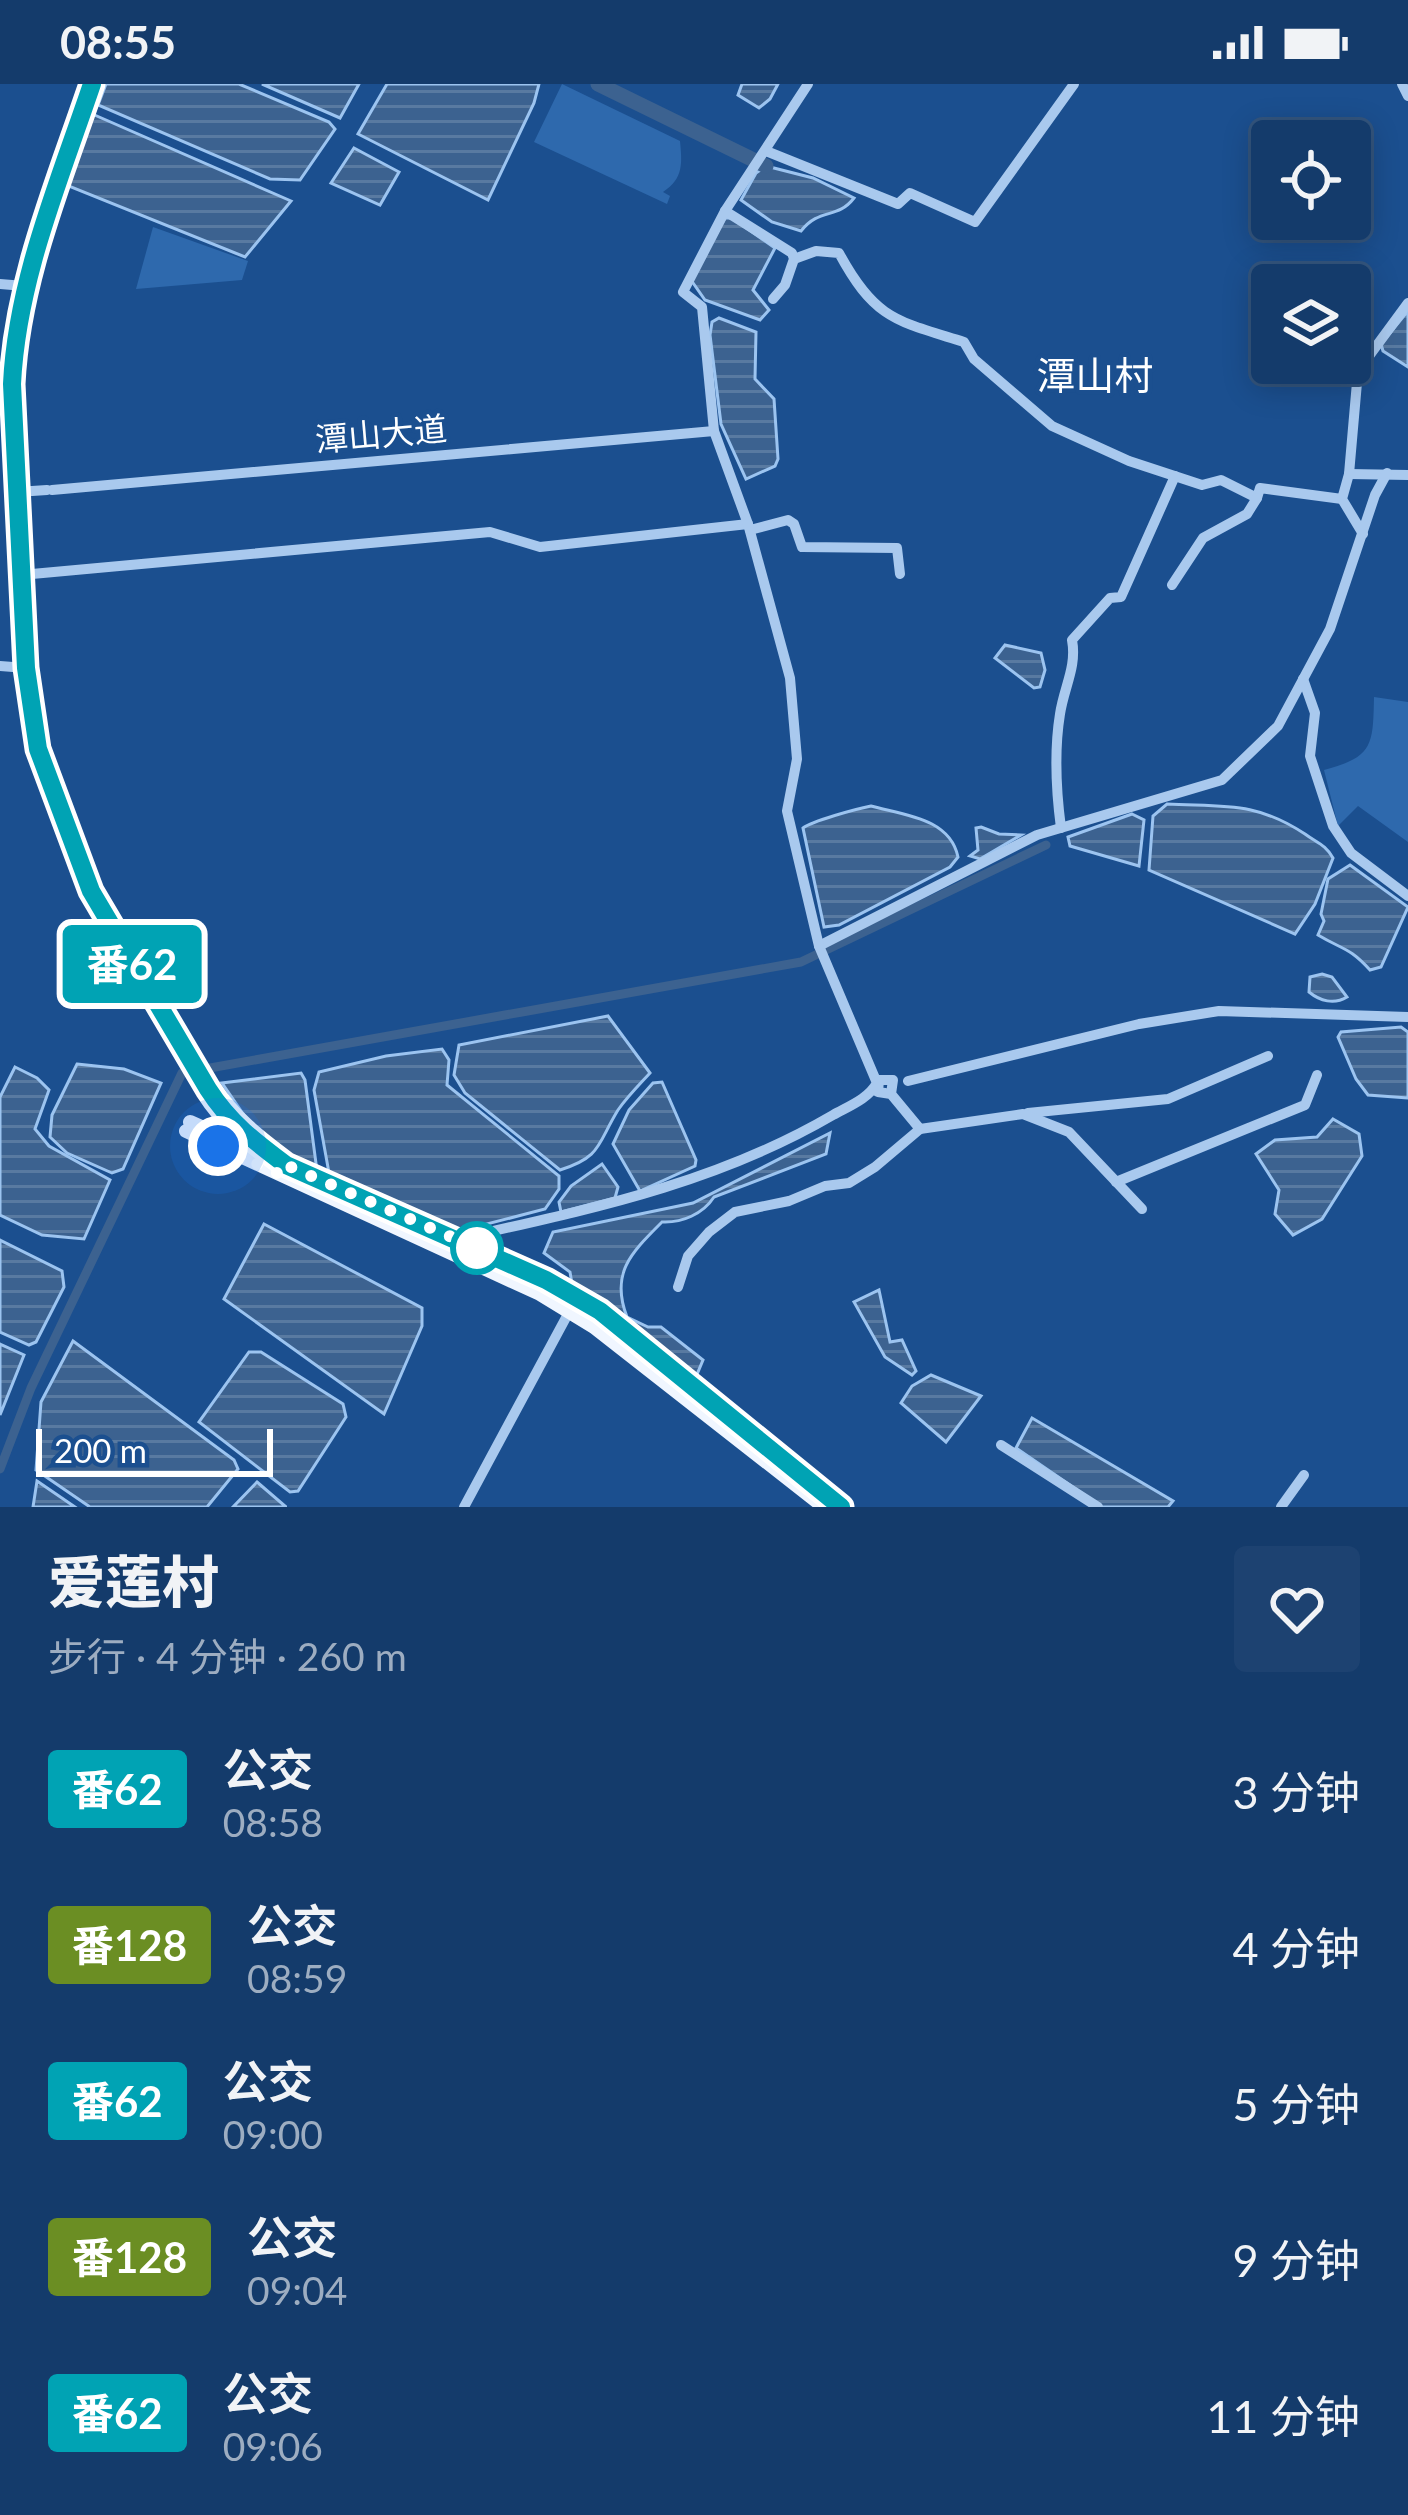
<!DOCTYPE html>
<html lang="zh">
<meta charset="utf-8">
<style>
:root{--surface:#143b6b;--page:#1d4271;--text:#f1f3f6;--muted:#9dadc1;--line:#33557e}
body{margin:0;font-family:Lato,"Noto Sans SC",sans-serif;background:var(--page);color:var(--text);height:100vh;display:flex;flex-direction:column;font-size:45px;white-space:nowrap}
*{box-sizing:border-box;margin:0}
p{font-size:39px;color:var(--muted)}
.icon{flex:none;width:66px;height:66px;fill:none;stroke:currentColor;stroke-width:2;stroke-linecap:round;stroke-linejoin:round}
.map{position:relative;height:1423px;overflow:hidden}
.drawer{display:flex;flex-direction:column;background:var(--surface);flex:1}
.drawer>*{flex:none}
.badge{padding:0 24px;border-radius:9px;font-size:42px;line-height:78px}
.tools{position:absolute;left:1251px;top:36px;display:grid;gap:24px}
.tools a{display:grid;place-items:center;width:120px;height:120px;border-radius:12px;background:var(--surface);box-shadow:0 6px 30px #0003,0 0 0 3px var(--line);font-size:60px}
.scale{position:absolute;left:36px;bottom:30px;width:237px;box-sizing:border-box;padding-left:12px;border:6px solid #fff;border-top:0;font-size:33px;line-height:42px;white-space:nowrap;color:#fff;-webkit-text-stroke:9px #1b4f8f;paint-order:stroke}
.you{position:absolute;width:60px;height:60px;margin:-30px;border:9px solid #fff;border-radius:50%;background:#1a73e8;box-shadow:0 0 0 18px #1a73e833}
.map>.badge{position:absolute;translate:-50% -50%;box-shadow:0 0 0 6px #fff}
.round{display:grid;place-items:center;flex:none;width:126px;height:126px;border-radius:12px;background:var(--page)}
.headline{display:flex;align-items:center;justify-content:space-between;height:204px;padding:0 48px}
h1{font-size:57px;font-weight:800;line-height:90px}
ul{padding:0;list-style:none}
li{display:flex;align-items:center;gap:36px;height:156px;padding:0 48px}
li div{flex:1}
li b{display:block;font-size:45px}
li em{font-style:normal}
li .badge{min-width:132px;font-weight:700;text-align:center}
.status{display:flex;justify-content:space-between;align-items:center;height:84px;padding:0 60px;background:var(--surface);direction:ltr}
.status svg{height:33px;fill:currentColor}
.map>svg:first-child{display:block}
.park{fill:#2e69ad}
.water{fill:url(#water-rules);stroke:#9cc4f0;stroke-width:3}
.lines{fill:none;stroke-linecap:round;stroke-linejoin:round}
.canal{stroke:#3c6290;stroke-width:9}
.river{stroke:#3c6290;stroke-width:15}
.minor{stroke:#a9c9ee;stroke-width:10}
.major{stroke:#f0f6ff;stroke-width:14}
.line-casing{stroke:#fff;stroke-width:27}
.line{stroke:#00a3b4;stroke-width:18}
.walk{stroke:#fff;stroke-width:12;stroke-dasharray:0 21.6}
.stop-dot{fill:#fff;stroke:#00a3b4;stroke-width:6}
.labels{text-anchor:middle;stroke-width:9;stroke-linejoin:round;paint-order:stroke}
.street-label{font-size:33px;fill:#fff;stroke:#1b4f8f}
.quarter-label{font-size:39px;fill:#fff;stroke:#1b4f8f}
</style>
<div class="status"><b>08:55</b><svg viewBox="0 0 49 12"><path d="M0 12V9h3v3zM5 12V6h3v6zM10 12V3h3v9zM15 12V0h3v12zM26 1h20v11H26zM47 4h2v5h-2z"/></svg></div>
<div class="map">
<svg width="1408" height="1423" viewBox="0 0 1408 1423">
<defs>
<pattern id="water-rules" width="6" height="5" patternUnits="userSpaceOnUse" patternTransform="scale(3)"><rect width="6" height="5" fill="#3c6290"/><path d="M0 2.5h6" fill="none" stroke="#597aa1"/></pattern>
</defs>
<rect width="100%" height="100%" fill="#1b4f8f"/>
<g class="park">
<path d="M 562,0 L 680,57 C 682,79 684,94 663,108 L 670,112 L 667,120 L 534,58 Z"/>
<path d="M 153,143 L 248,177 L 242,196 L 136,205 Z"/>
<path d="M 1374,613 L 1408,618 L 1408,758 L 1358,722 L 1338,742 L 1324,686 C 1373,673 1373,662 1374,613 Z"/>
</g>
<g class="water">
<path d="M 106,0 L 239,0 L 329,38 L 335,45 L 300,96 L 270,95 L 98,21 Z"/>
<path d="M 262,0 L 359,0 L 340,34 Z"/>
<path d="M 387,0 L 539,0 L 534,19 L 488,116 L 358,50 Z"/>
<path d="M 742,0 L 778,0 L 770,15 L 759,24 L 738,11 Z"/>
<path d="M 90,29 L 291,117 L 245,173 L 66,101 Z"/>
<path d="M 354,64 L 399,88 L 380,121 L 331,99 Z"/>
<path d="M 766,82 L 813,94 L 854,114 C 837,136 820,123 801,147 L 772,138 L 741,116 L 756,89 Z"/>
<path d="M 725,134 L 732,134 L 775,164 L 753,206 L 769,226 L 760,236 L 705,216 L 691,196 Z"/>
<path d="M 1408,227 L 1408,283 L 1383,267 L 1381,260 Z"/>
<path d="M 719,234 L 756,248 L 755,295 L 774,315 L 778,375 L 775,382 L 746,395 L 721,340 L 710,251 L 712,238 Z"/>
<path d="M 1005,561 L 1041,569 L 1045,586 L 1040,603 L 1034,604 L 995,574 Z"/>
<path d="M 1167,720 C 1224,723 1255,717 1305,750 C 1317,759 1325,760 1333,774 L 1315,820 L 1295,850 L 1149,786 L 1153,732 Z"/>
<path d="M 871,722 C 904,731 950,734 958,773 L 950,783 L 839,841 L 824,843 L 803,744 C 812,737 856,725 871,722 Z"/>
<path d="M 1132,730 L 1144,736 L 1139,782 L 1070,762 L 1068,753 Z"/>
<path d="M 981,743 L 999,750 L 1021,751 L 980,775 L 970,772 L 978,766 L 976,744 Z"/>
<path d="M 1350,781 L 1408,823 L 1381,883 L 1370,886 C 1349,863 1343,866 1318,851 L 1324,837 L 1321,830 L 1328,795 Z"/>
<path d="M 1322,890 L 1332,893 L 1347,913 C 1334,921 1320,917 1309,908 L 1310,893 Z"/>
<path d="M 608,932 L 650,989 C 639,1001 627,1013 618,1026 C 597,1060 602,1073 560,1086 L 465,1009 L 454,991 L 459,961 Z"/>
<path d="M 1401,943 L 1408,948 L 1408,1014 L 1368,1011 L 1356,995 L 1338,953 L 1341,948 Z"/>
<path d="M 442,965 L 449,976 L 447,1001 L 559,1092 L 559,1105 L 545,1125 L 460,1147 L 329,1089 L 314,1006 L 319,988 L 386,972 Z"/>
<path d="M 77,980 L 124,985 L 161,999 L 123,1085 L 112,1089 L 67,1069 L 50,1053 L 52,1031 Z"/>
<path d="M 15,983 L 37,994 L 49,1006 L 35,1045 L 49,1062 L 110,1096 L 84,1155 L 42,1151 L 0,1131 L 0,1013 Z"/>
<path d="M 301,989 L 305,996 L 317,1087 L 257,1050 L 222,999 Z"/>
<path d="M 662,998 L 696,1076 L 695,1082 L 640,1107 L 613,1060 L 629,1026 L 653,999 Z"/>
<path d="M 1333,1035 L 1359,1050 L 1362,1072 L 1322,1135 L 1293,1151 L 1275,1130 L 1279,1106 L 1256,1070 L 1275,1056 L 1317,1053 Z"/>
<path d="M 830,1049 L 826,1070 L 714,1113 C 703,1130 682,1139 662,1138 C 631,1169 610,1189 627,1233 L 648,1243 L 661,1243 L 703,1276 L 695,1295 L 572,1200 L 570,1188 L 544,1169 L 553,1148 L 693,1119 Z"/>
<path d="M 602,1080 L 618,1103 L 615,1114 L 561,1128 L 559,1118 L 571,1102 Z"/>
<path d="M 264,1140 L 422,1224 L 422,1242 L 384,1330 L 224,1215 Z"/>
<path d="M 0,1156 L 62,1187 L 64,1203 L 36,1258 L 29,1261 L 0,1248 Z"/>
<path d="M 879,1206 L 890,1258 L 902,1256 L 916,1287 L 912,1291 L 885,1273 L 854,1218 Z"/>
<path d="M 73,1257 L 234,1376 L 238,1385 L 207,1423 L 90,1423 L 36,1386 L 41,1318 Z"/>
<path d="M 0,1260 L 24,1271 L 0,1331 Z"/>
<path d="M 249,1268 L 261,1268 L 343,1320 L 346,1333 L 298,1407 L 290,1408 L 199,1338 Z"/>
<path d="M 931,1291 L 981,1312 L 946,1358 L 901,1319 L 912,1302 Z"/>
<path d="M 1032,1334 L 1173,1417 L 1168,1423 L 1102,1423 L 1016,1364 Z"/>
<path d="M 37,1397 L 75,1423 L 33,1423 Z"/>
<path d="M 257,1398 L 286,1423 L 287,1423 L 233,1423 Z"/>
</g>
<g class="lines">
<path class="canal" d="M 0,1385 L 31,1304 L 182,989 L 801,878 L 1046,761"/>
<path class="river" d="M 598,0 L 766,82"/>
<g class="minor">
<path d="M 1402,0 L 1408,12"/>
<path d="M 766,67 L 898,120 L 910,109 L 975,138 L 1074,0"/>
<path d="M 725,127 L 792,169 L 794,175 L 785,201 L 773,215"/>
<path d="M 794,175 L 816,167 L 839,169 C 875,236 897,237 964,258 L 974,275 L 1052,342 L 1129,377 L 1202,401 L 1221,396 L 1257,414 L 1260,404 L 1342,415"/>
<path d="M 0,200 L 24,202"/>
<path d="M 1349,390 L 1408,391"/>
<path d="M 52,406 L 714,347"/>
<path d="M 17,408 L 47,406"/>
<path d="M 750,446 L 788,436 L 794,440 L 802,463 L 897,464 L 900,490"/>
<path d="M 1363,450 L 1342,415 L 1349,390 L 1358,287 L 1408,219"/>
<path d="M 21,491 L 490,448 L 540,463 L 748,440"/>
<path d="M 1172,501 L 1203,454 L 1247,430 L 1257,414"/>
<path d="M 0,582 L 26,584"/>
<path d="M 1303,595 L 1315,629 L 1310,672 L 1333,742 L 1351,769 L 1408,812"/>
<path d="M 1061,744 C 1056,706 1054,667 1060,630 C 1064,603 1077,583 1072,556 L 1110,514 L 1121,513 L 1175,392"/>
<path d="M 819,862 L 1037,751 L 1222,696 L 1278,642 L 1330,545 L 1375,411 L 1387,389"/>
<path d="M 908,997 L 1139,940 L 1219,927 L 1408,933"/>
<path d="M 1028,1029 L 1168,1015 L 1268,972"/>
<path d="M 920,1045 L 1023,1030 L 1069,1048 L 1142,1125"/>
<path d="M 1116,1098 L 1305,1021 L 1317,991"/>
<path d="M 458,1155 C 590,1125 715,1100 833,1031 C 849,1022 868,1015 877,999 L 819,862 L 787,727 L 797,675 L 790,594 L 748,440 L 714,347 L 702,223 L 683,208 L 725,127 L 808,0"/>
<path d="M 678,1203 L 688,1172 L 709,1148 L 735,1128 L 789,1117 L 825,1102 L 849,1099 L 875,1083 L 920,1045 L 891,1010 L 878,1008 L 879,996 L 893,996 L 891,1010"/>
<path d="M 1001,1361 L 1098,1423"/>
<path d="M 464,1423 L 569,1228"/>
<path d="M 1281,1423 L 1304,1391"/>
</g>
<g class="major">
<path d="M 92,0 L 24,202 L 14,256 L 12,300 L 21,491 L 26,584 L 37,665 L 91,807 L 145,903 L 226,1033 L 286,1081"/>
<path d="M 190,1038 L 546,1196 L 628,1247 L 841,1423"/>
<path d="M 186,1047 L 540,1210 L 594,1243 L 824,1423"/>
</g>
</g>
<g class="lines">
<g class="line-casing">
<path id="line" d="M 92,0 C 59,98 17,196 12,300 L 26,584 L 38,665 L 91,807 L 208,1005 C 229,1038 255,1058 286,1081 L 546,1196 L 600,1227 L 841,1423"/>
</g>
<use href="#line" class="line"/>
<path class="walk" d="M 218,1062 L 281,1091 L 286,1081 L 488,1169 L 477,1164"/>
</g>
<circle class="stop-dot" cx="477" cy="1164" r="24"/>
<g class="labels">
<g class="street-label">
<text transform="translate(381 350) rotate(-5)" y="12">潭山大道</text>
</g>
<g class="quarter-label">
<text x="1095" y="306">潭山村</text>
</g>
</g>
</svg>
<div class="tools">
<a><svg class="icon" aria-label="locate" viewBox="0 0 24 24"><circle cx="12" cy="12" r="6"/><path d="M12 2v4M12 18v4M2 12h4M18 12h4"/></svg></a>
<a><svg class="icon" aria-label="layers" viewBox="0 0 24 24"><path d="M12 4l9 5-9 5-9-5zM3 14l9 5 9-5"/></svg></a>
</div>
<div class="scale">200 m</div>
<div class="you" style="left:218px;top:1062px"></div>
<b class="badge" style="left:132px;top:880px;background:#00a3b4;color:#fff">番62</b>
</div>
<section class="drawer">
<div class="headline"><div><h1>爱莲村</h1><p>步行 · 4 分钟 · 260 m</p></div><a class="round"><svg class="icon" aria-label="heart" viewBox="0 0 24 24"><path d="M12 20l-8-8c-3-5 5-10 8-4 3-6 11-1 8 4z"/></svg></a></div>
<ul>
<li><span class="badge" style="background:#00a3b4;color:#fff">番62</span><div><b>公交</b><p>08:58</p></div><em>3 分钟</em></li>
<li><span class="badge" style="background:#6b8e23;color:#fff">番128</span><div><b>公交</b><p>08:59</p></div><em>4 分钟</em></li>
<li><span class="badge" style="background:#00a3b4;color:#fff">番62</span><div><b>公交</b><p>09:00</p></div><em>5 分钟</em></li>
<li><span class="badge" style="background:#6b8e23;color:#fff">番128</span><div><b>公交</b><p>09:04</p></div><em>9 分钟</em></li>
<li><span class="badge" style="background:#00a3b4;color:#fff">番62</span><div><b>公交</b><p>09:06</p></div><em>11 分钟</em></li>
</ul>
</section>
